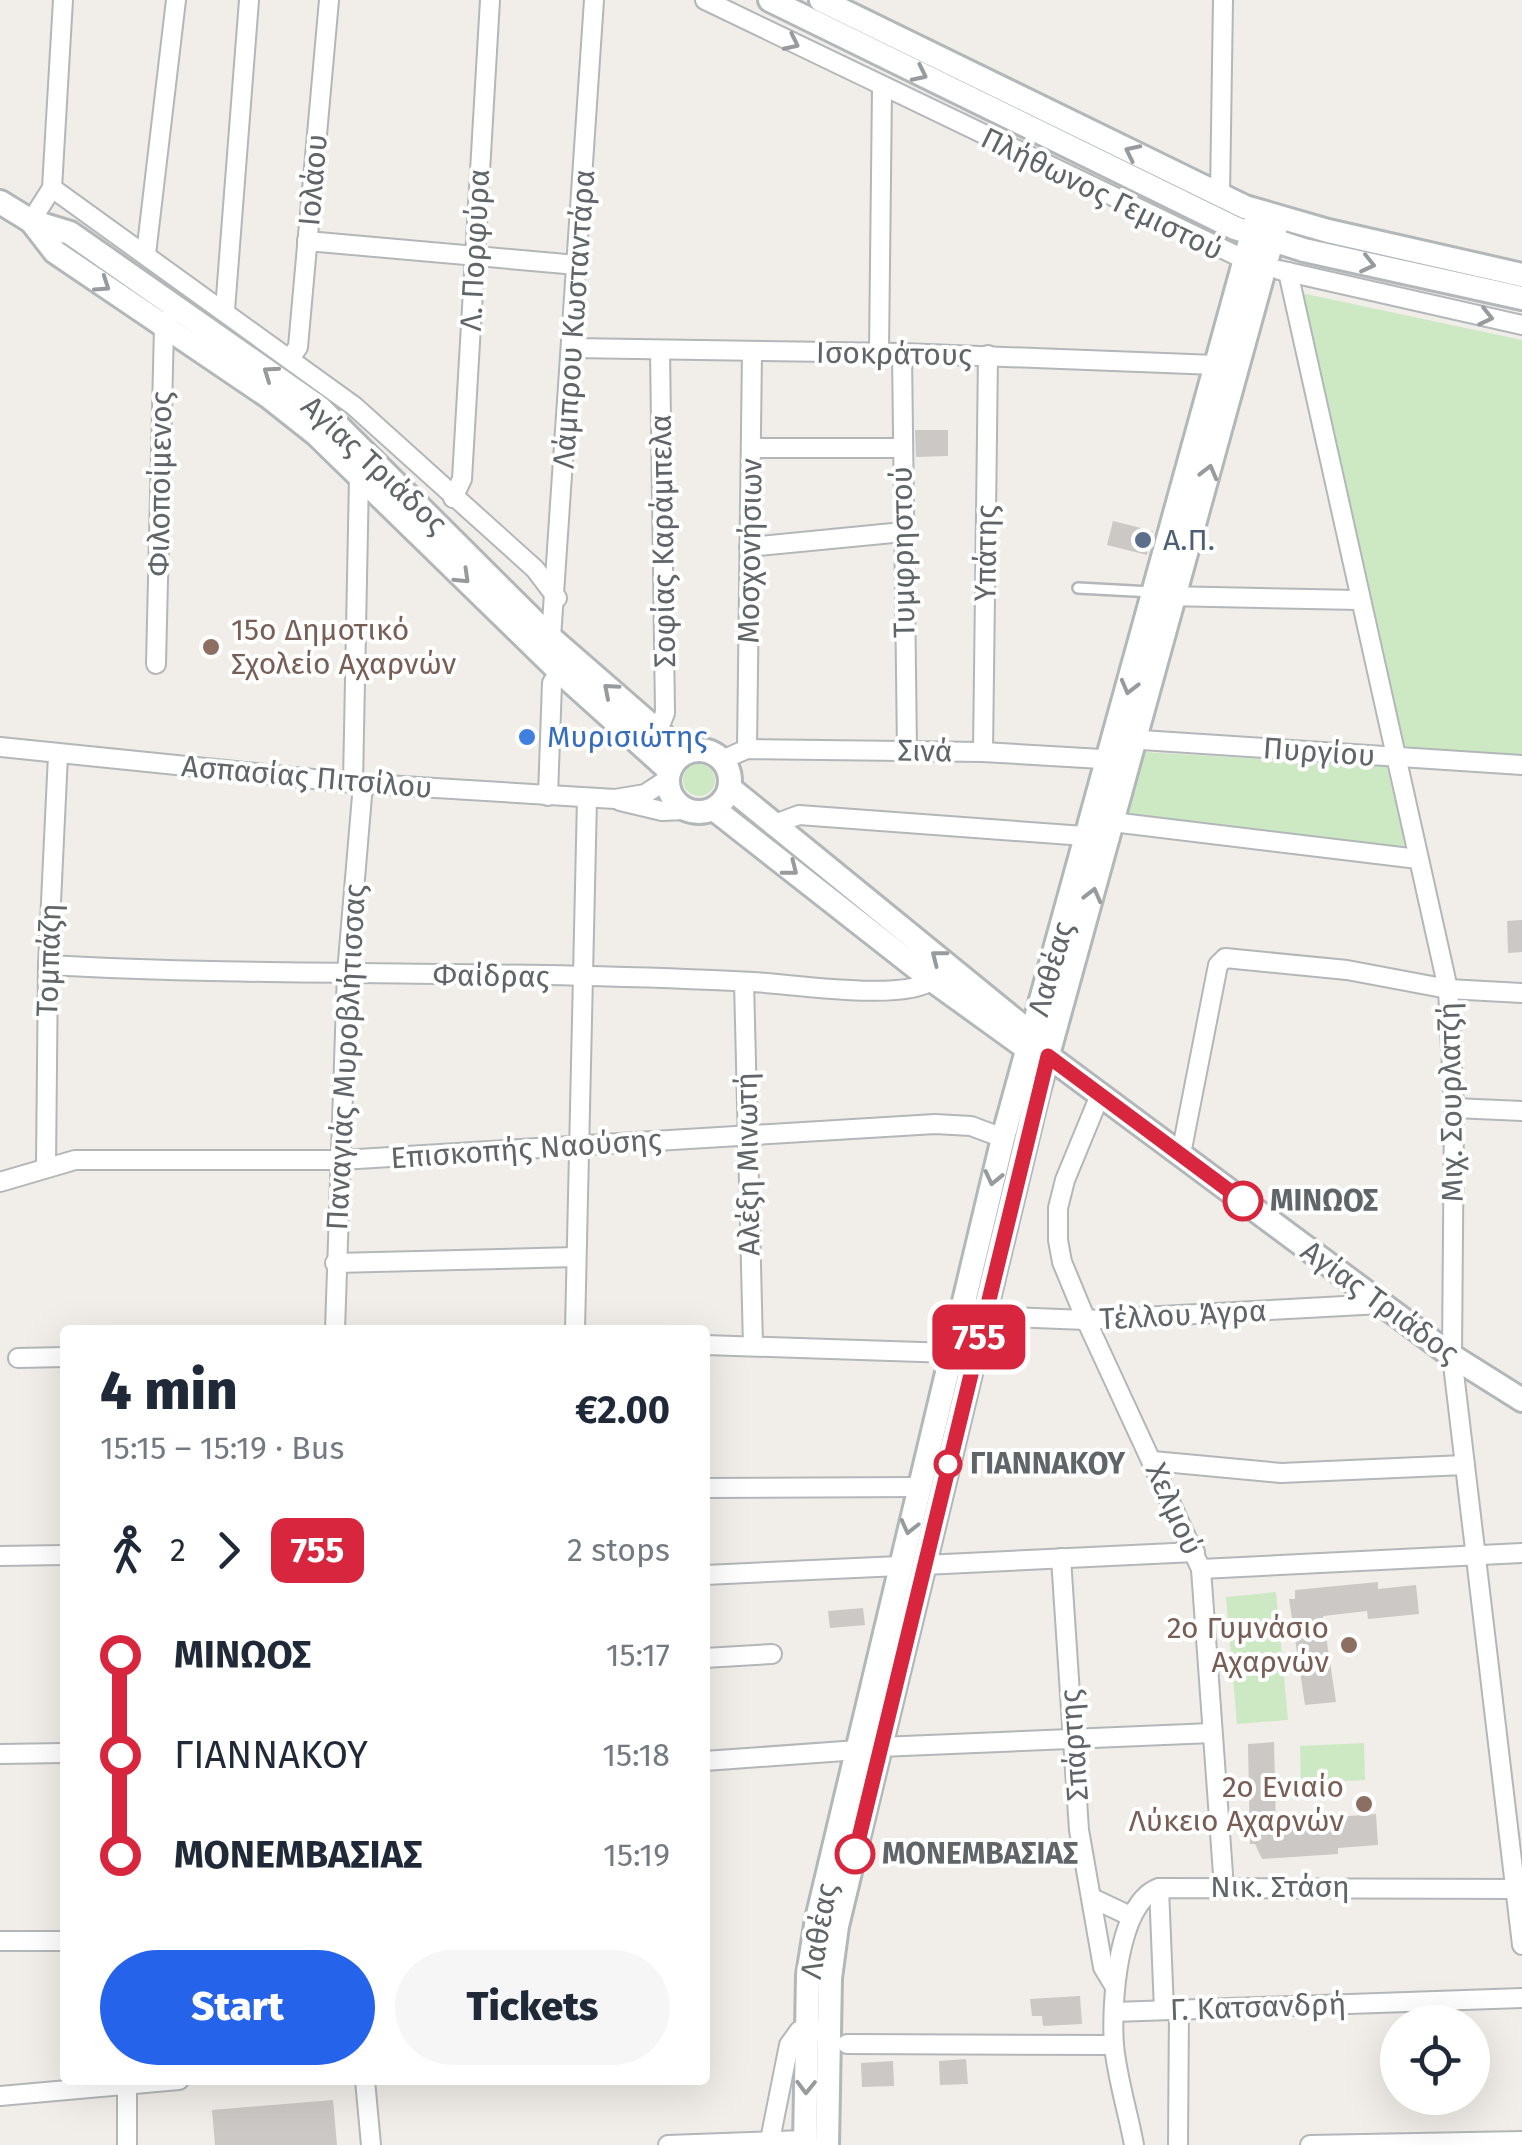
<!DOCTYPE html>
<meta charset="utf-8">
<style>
:root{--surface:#fff;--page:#f6f6f7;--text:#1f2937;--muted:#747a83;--accent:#2563eb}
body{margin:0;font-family:"Fira Sans",sans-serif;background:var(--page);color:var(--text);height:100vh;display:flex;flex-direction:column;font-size:38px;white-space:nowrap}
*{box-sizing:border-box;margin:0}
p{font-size:32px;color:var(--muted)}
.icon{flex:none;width:55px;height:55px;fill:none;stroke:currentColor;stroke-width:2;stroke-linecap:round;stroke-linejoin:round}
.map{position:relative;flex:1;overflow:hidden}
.panel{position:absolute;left:60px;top:1325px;width:650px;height:760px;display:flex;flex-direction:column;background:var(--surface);border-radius:10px;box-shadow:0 10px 40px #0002}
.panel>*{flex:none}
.badge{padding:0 20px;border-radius:15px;font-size:35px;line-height:65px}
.buttons{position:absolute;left:1380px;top:2005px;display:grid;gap:20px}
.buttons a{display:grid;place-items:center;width:110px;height:110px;border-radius:50%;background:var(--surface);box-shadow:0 10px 40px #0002;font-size:50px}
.map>.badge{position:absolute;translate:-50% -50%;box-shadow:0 0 0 5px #fff}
.legs{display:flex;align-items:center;gap:15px;height:110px;padding:0 40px;font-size:32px}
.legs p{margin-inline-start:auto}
.headline{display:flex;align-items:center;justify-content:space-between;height:170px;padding:0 40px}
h1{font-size:55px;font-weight:800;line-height:75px}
.primary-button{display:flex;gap:20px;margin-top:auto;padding:20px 40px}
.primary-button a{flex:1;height:115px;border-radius:60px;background:var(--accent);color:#fff;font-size:40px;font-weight:800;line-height:115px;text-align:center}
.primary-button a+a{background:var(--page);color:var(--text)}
ul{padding:0 40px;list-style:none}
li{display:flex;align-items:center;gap:35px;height:100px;font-size:38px}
li i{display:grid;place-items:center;width:15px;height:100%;margin:0 12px;background:currentColor}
li i::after{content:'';width:25px;height:25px;margin:-12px;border:8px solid;border-radius:50%;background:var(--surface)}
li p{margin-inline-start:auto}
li:first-child i{background:linear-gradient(#0000 50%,currentColor 0)}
li:last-child i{background:linear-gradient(currentColor 50%,#0000 0)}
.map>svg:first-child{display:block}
.green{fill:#cde9c4}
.building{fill:#ccc8c5}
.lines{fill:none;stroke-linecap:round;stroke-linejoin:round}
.lane-casing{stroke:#b3b7ba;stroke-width:14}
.street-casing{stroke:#b3b7ba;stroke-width:22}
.secondary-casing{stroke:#b2b7ba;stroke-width:28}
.lane{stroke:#fff;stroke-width:9}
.street{stroke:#fff;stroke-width:18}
.secondary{stroke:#fff;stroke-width:22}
.oneway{stroke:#979b9d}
.line-1-casing{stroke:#fff;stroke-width:22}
.line-1{stroke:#d7263d;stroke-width:15}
.service-dot{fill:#5c6f8a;stroke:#fff;stroke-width:4}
.education-dot{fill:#8d6e63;stroke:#fff;stroke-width:4}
.shop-dot{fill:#3f7fe0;stroke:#fff;stroke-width:4}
.stop-1-dot{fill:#fff;stroke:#d7263d;stroke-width:5}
.labels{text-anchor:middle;stroke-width:8;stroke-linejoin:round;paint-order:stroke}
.street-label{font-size:30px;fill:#5f6568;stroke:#fff}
.service-label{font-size:30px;fill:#4e5e75;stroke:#fff;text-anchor:start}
.education-label{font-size:30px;fill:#785e54;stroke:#fff;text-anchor:end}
.shop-label{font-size:30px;fill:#366cbe;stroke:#fff;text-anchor:start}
.stop-label{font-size:30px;font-weight:bold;fill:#5f6568;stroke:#fff;text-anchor:start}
</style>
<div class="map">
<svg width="1522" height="2145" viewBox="0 0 1522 2145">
<rect width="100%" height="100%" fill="#f1ede8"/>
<g class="green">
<path d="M 1301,293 L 1522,340 L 1522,756 L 1403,748 Z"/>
<path d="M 1143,752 L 1387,766 L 1406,849 L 1124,816 Z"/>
<circle cx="699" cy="780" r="16"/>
<path d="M 1276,1592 L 1288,1720 L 1237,1724 L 1226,1597 Z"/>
<path d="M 1364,1743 L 1365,1780 L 1301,1783 L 1300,1746 Z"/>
</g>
<g class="building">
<path d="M 915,430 L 948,430 L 948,456 L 916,457 Z"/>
<path d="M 1113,521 L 1153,531 L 1147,555 L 1107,545 Z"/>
<path d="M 1522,920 L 1522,952 L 1508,953 L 1507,921 Z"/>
<path d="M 1378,1582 L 1378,1589 L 1416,1585 L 1419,1614 L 1368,1619 L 1367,1611 L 1323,1616 L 1336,1702 L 1305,1705 L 1289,1599 L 1295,1599 L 1295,1590 Z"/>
<path d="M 863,1608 L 865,1625 L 830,1628 L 828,1611 Z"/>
<path d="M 1274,1742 L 1276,1830 L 1323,1826 L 1323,1818 L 1376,1814 L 1378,1845 L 1338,1848 L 1338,1854 L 1262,1859 L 1255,1844 L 1250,1844 L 1248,1744 Z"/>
<path d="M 1080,1996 L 1082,2024 L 1043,2026 L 1042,2016 L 1032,2016 L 1030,1999 Z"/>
<path d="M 966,2059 L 968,2084 L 940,2085 L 939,2061 Z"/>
<path d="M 893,2061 L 894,2086 L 862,2087 L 861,2063 Z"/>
<path d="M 333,2100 L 337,2145 L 215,2145 L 212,2110 Z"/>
</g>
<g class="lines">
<g class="lane-casing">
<path id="lane" d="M 1078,588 L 1152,592"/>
</g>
<g class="street-casing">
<g id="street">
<path d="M 705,0 L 1254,264"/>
<path d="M 52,188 L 354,406 L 535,569 L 557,598"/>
<path d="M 1220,195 L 1223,0"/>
<path d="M 31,221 L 52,188 L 63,0"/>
<path d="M 307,241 L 577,265"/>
<path d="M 146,254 L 176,0"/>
<path d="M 1279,270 L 1522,325"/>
<path d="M 1288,272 L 1448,989 L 1454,1108 L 1452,1356 L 1522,1945"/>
<path d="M 225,310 L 249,0"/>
<path d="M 572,348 L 902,353 L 1216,365"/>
<path d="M 879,352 L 882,88"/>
<path d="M 902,353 L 907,751"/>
<path d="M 291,357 L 298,347 L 329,0"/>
<path d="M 751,448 L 902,448"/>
<path d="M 453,498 L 462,479 L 490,0"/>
<path d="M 749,547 L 903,532"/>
<path d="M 1165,596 L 1359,600"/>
<path d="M 551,638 L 594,0"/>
<path d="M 156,664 L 164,326 L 168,320"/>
<path d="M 658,731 L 665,713 L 660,350"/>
<path d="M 1126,739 L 1522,765"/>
<path d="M 0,747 L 353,783 L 615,799 L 645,794 L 668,779"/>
<path d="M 747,749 L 752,352"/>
<path d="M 983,752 L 988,355"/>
<path d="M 722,760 L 747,749 L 983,752 L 1119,760"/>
<path d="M 353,783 L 359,477 L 365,470"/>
<path d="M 548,796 L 552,683 L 566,661"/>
<path d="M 620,801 L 662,811 L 685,810"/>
<path d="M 1104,821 L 1418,859"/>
<path d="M 772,825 L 799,815 L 1098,837"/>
<path d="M 48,965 C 283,978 518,969 753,982 C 792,984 905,1002 932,980"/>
<path d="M 744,982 L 753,1346"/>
<path d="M 1100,1095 L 1065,1180 L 1058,1208 L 1058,1240 L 1062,1262 L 1086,1320 L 1201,1569 L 1224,1888"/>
<path d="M 1454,1108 L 1522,1111"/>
<path d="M 1181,1154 L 1218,965 L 1225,958 L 1347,970 L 1448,989 L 1522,993"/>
<path d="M 46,1166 L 48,965 L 58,755"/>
<path d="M 0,1182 L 75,1160 L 341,1160 L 935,1124 L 971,1126 L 1003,1138"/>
<path d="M 335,1263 L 576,1257"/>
<path d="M 984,1316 L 1086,1320 L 1381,1304"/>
<path d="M 335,1330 L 347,973 L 363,784"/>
<path d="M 575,1330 L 587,798"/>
<path d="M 705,1345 L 951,1353"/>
<path d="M 18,1358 L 65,1357"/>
<path d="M 1153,1461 L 1281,1473 L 1465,1465"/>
<path d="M 705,1488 L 919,1487"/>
<path d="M 0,1556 L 65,1555"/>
<path d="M 1061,1558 L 1079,1830 L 1103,1967 L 1115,1987"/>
<path d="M 924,1565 L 1195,1552"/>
<path d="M 1201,1569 L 1522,1553"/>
<path d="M 705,1575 L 899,1566"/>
<path d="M 705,1658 L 772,1654"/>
<path d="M 880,1747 L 1212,1733"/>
<path d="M 0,1754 L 65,1753"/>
<path d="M 705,1761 L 858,1750"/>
<path d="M 1092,1898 L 1130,1916"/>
<path d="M 0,1941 L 65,1941"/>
<path d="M 1164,2010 L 1159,1888 L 1522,1889"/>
<path d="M 1114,2012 L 1522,1998"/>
<path d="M 847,2044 L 1114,2045"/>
<path d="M 365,2080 L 371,2145"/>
<path d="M 127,2087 L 127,2145"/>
<path d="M 0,2096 L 179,2080"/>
<path d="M 668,2145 L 805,2140"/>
<path d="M 769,2145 L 789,2045 L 799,2031 L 818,2030"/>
<path d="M 1134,2145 C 1128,2112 1117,2078 1114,2045 C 1111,2006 1117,1902 1159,1888"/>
<path d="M 1178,2145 L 1179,2009"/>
<path d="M 1310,2145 L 1522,2141"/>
</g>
</g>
<g class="secondary-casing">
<g id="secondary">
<path d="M 770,0 L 1235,228 L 1304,250 L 1522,298"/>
<path d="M 821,0 L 1245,207 L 1328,231 L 1522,275"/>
<path d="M 0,202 L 31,221 L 70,233 L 320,408 L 551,638 L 683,753"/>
<path d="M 31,221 L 55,252 L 269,397 L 317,435 L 558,670 L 669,770"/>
<circle cx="699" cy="781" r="31"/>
<path d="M 730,788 L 1039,1040"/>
<path d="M 714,809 L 932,980 L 1029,1050 L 1048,1056 L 1452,1356 L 1522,1400"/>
<path d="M 805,2145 L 808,1975 L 817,1919 L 1003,1138 L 1258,212"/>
<path d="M 827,2145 L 830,1978 L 837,1926 L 1038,1091 L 1278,219"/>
</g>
</g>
<use href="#lane" class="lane"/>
<use href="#street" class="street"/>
<use href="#secondary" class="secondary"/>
</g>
<defs><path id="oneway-chevron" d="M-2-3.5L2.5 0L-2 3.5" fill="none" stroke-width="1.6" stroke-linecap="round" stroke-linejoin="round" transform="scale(2.5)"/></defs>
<g class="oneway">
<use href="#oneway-chevron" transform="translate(792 43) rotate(26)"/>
<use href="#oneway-chevron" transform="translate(920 74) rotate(26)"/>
<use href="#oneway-chevron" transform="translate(1132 152) rotate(-154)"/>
<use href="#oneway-chevron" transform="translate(1368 264) rotate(13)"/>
<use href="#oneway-chevron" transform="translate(103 285) rotate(34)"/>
<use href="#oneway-chevron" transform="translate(1486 317) rotate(13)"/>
<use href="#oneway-chevron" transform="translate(270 373) rotate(-145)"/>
<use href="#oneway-chevron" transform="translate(1209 472) rotate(-75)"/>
<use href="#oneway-chevron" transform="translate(463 577) rotate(44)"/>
<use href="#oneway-chevron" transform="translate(1129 687) rotate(105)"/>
<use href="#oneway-chevron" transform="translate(610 690) rotate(-139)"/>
<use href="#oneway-chevron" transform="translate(791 869) rotate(38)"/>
<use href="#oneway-chevron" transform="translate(1093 895) rotate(-75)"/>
<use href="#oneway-chevron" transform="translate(938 957) rotate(-142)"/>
<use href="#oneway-chevron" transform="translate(993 1178) rotate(103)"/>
<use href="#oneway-chevron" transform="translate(909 1527) rotate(104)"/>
<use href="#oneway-chevron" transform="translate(806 2087) rotate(91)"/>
</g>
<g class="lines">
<g class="line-1-casing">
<path id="line-1" d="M 855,1854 L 1048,1056 L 1243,1201"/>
</g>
<use href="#line-1" class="line-1"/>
</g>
<circle class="service-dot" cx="1143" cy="540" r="10"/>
<g class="education-dot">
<circle cx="211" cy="647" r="10"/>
<circle cx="1349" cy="1645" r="10"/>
<circle cx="1364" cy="1804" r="10"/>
</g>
<circle class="shop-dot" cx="527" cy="737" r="10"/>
<g class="stop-1-dot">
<circle cx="1243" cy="1201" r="18"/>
<circle cx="948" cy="1464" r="12"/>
<circle cx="855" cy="1854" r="18"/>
</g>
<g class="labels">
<g class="street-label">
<text transform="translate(313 180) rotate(-85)" y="10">Ιολάου</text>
<text transform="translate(1102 194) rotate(26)" y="10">Πλήθωνος Γεμιστού</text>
<text transform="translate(475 250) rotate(-87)" y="10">Λ. Πορφύρα</text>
<text transform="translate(574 319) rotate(-86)" y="10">Λάμπρου Κωσταντάρα</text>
<text transform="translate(894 354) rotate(1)" y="10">Ισοκράτους</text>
<text transform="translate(374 465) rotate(43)" y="10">Αγίας Τριάδος</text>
<text transform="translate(160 484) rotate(-89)" y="10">Φιλοποίμενος</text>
<text transform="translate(663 541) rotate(-91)" y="10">Σοφίας Καράμπελα</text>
<text transform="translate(750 551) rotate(-89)" y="10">Μοσχονήσιων</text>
<text transform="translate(903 552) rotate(-91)" y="10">Τυμφρηστού</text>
<text transform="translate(986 553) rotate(-89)" y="10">Υπάτης</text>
<text transform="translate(925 751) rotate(1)" y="10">Σινά</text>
<text transform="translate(1319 752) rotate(4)" y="10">Πυργίου</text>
<text transform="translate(307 777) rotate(5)" y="10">Ασπασίας Πιτσίλου</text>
<text transform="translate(49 960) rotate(-88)" y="10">Τομπάζη</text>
<text transform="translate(1051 969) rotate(-74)" y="10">Λαθέας</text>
<text transform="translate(491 976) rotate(1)" y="10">Φαίδρας</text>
<text transform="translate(346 1057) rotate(-87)" y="10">Παναγιάς Μυροβλήτισσας</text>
<text transform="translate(1451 1102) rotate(-91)" y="10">Μιχ. Σουρλατζή</text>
<text transform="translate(526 1149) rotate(-4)" y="10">Επισκοπής Ναούσης</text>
<text transform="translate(748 1164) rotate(-91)" y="10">Αλέξη Μινωτή</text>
<text transform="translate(1380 1302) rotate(36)" y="10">Αγίας Τριάδος</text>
<text transform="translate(1183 1315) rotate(-3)" y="10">Τέλλου Άγρα</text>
<text transform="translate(1174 1509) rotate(66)" y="10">Χελμού</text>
<text transform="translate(1074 1745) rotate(-94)" y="10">Σπάρτης</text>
<text x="1280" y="1897">Νικ. Στάση</text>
<text transform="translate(819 1931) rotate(-80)" y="10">Λαθέας</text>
<text transform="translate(1258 2007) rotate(-2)" y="10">Γ. Κατσανδρή</text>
</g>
<g class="service-label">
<text x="1163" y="550">Α.Π.</text>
</g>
<g class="education-label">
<text x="231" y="640" text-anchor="start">15ο Δημοτικό<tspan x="231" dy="34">Σχολείο Αχαρνών</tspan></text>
<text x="1329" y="1638">2ο Γυμνάσιο<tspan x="1329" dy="34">Αχαρνών</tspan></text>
<text x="1344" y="1797">2ο Ενιαίο<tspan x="1344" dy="34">Λύκειο Αχαρνών</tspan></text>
</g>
<g class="shop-label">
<text x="547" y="747">Μυρισιώτης</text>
</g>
<g class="stop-label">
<text x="1270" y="1211">ΜΙΝΩΟΣ</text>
<text x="970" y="1474">ΓΙΑΝΝΑΚΟΥ</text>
<text x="882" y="1864">ΜΟΝΕΜΒΑΣΙΑΣ</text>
</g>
</g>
</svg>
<div class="buttons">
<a><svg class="icon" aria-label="locate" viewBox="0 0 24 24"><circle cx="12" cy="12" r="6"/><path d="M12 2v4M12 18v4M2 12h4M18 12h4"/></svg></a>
</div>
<b class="badge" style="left:979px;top:1337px;background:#d7263d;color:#fff">755</b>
<section class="panel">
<div class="headline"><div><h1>4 min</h1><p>15:15 – 15:19 · Bus</p></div><b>€2.00</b></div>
<div class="legs"><svg class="icon" aria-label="walk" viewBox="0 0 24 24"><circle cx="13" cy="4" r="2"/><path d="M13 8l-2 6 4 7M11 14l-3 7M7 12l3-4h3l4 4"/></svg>2<svg class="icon" aria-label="forward" viewBox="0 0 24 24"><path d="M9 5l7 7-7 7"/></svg><b class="badge" style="background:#d7263d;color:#fff">755</b><p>2 stops</p></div>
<ul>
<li><i style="color:#d7263d"></i><b>ΜΙΝΩΟΣ</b><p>15:17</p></li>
<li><i style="color:#d7263d"></i><span>ΓΙΑΝΝΑΚΟΥ</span><p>15:18</p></li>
<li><i style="color:#d7263d"></i><b>ΜΟΝΕΜΒΑΣΙΑΣ</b><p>15:19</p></li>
</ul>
<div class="primary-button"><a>Start</a><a>Tickets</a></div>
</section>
</div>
